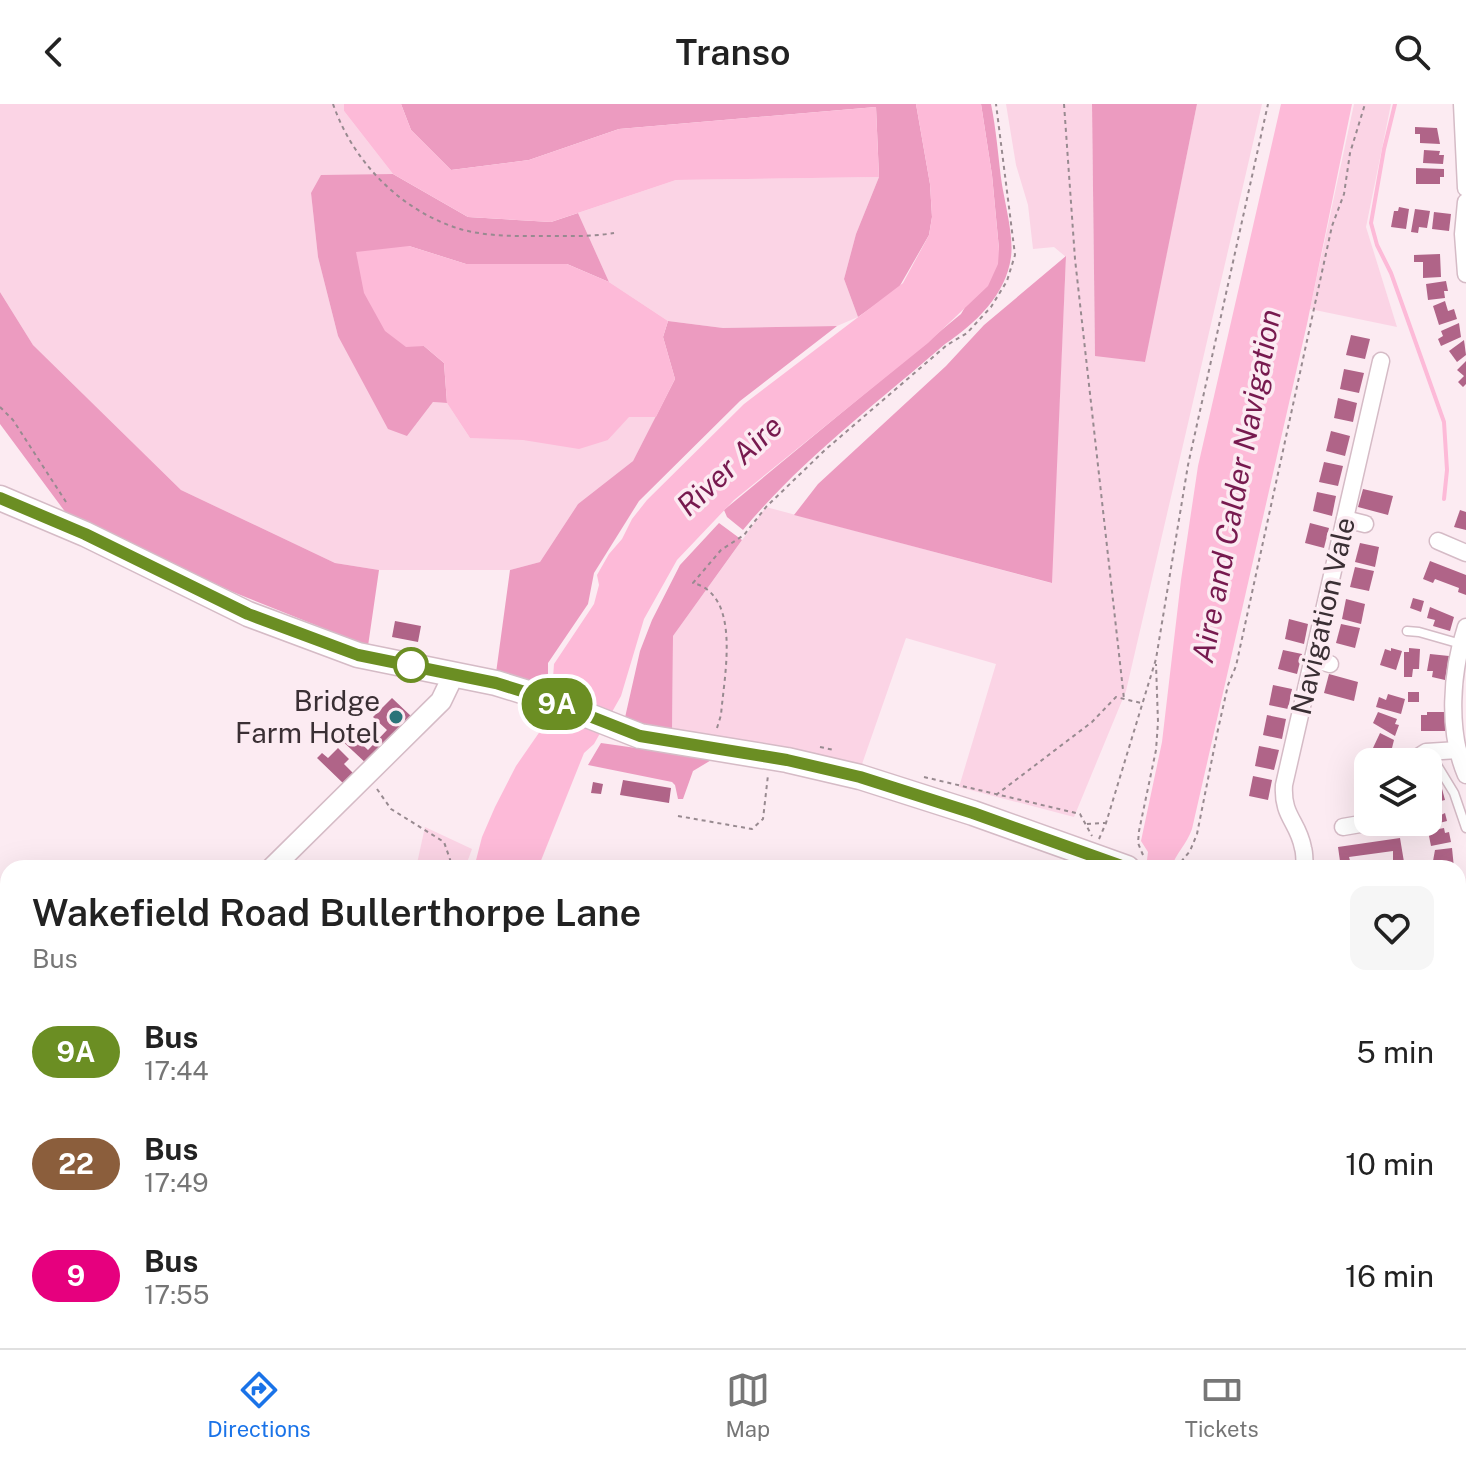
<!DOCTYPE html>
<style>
:root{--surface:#fff;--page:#f6f6f6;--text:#222;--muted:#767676;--line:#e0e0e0;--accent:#1a73e8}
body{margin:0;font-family:"Public Sans",sans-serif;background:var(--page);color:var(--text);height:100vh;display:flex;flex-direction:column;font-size:30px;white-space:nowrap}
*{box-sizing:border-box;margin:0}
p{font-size:26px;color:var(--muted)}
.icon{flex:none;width:44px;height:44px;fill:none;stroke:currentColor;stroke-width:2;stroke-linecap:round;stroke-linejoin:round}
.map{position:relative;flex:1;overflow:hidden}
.drawer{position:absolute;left:0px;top:756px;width:1466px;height:488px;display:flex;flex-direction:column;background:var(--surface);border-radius:24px 24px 0 0;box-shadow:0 8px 32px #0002}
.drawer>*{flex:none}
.badge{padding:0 16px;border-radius:26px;font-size:28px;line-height:52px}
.controls{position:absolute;left:1354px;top:644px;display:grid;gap:16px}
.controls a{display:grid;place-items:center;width:88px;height:88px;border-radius:16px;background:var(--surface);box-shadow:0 8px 32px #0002;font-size:40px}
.map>.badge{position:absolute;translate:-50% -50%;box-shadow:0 0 0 4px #fff}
.round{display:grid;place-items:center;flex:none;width:84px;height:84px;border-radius:16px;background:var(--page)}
.head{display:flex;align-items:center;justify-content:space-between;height:136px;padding:0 32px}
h1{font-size:38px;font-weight:600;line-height:60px}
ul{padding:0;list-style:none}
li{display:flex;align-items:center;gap:24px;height:112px;padding:0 32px}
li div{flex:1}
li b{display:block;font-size:30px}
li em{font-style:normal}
li .badge{min-width:88px;font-weight:700;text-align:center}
header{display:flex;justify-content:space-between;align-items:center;height:104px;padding:0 32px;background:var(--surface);font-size:36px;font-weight:600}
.menu{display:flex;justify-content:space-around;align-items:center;height:112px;border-top:2px solid var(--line);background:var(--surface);font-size:22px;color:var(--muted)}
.menu a{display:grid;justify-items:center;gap:4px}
.menu .selected{color:var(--accent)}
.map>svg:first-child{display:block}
.green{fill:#fbd4e5}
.forest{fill:#ec9bc0}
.water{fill:#fdbad8}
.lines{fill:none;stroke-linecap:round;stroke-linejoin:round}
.stream{stroke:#fdbad8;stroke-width:4}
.building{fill:#b06488}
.service-casing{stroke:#d5bbc6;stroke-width:11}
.minor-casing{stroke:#d5bbc6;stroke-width:19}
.tertiary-casing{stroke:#d5bbc6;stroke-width:23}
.primary-casing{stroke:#d5bbc6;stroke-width:27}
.path{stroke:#988a90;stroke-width:2;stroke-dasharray:4 4;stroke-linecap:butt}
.service{stroke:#fff;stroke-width:8}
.minor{stroke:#fff;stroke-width:16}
.tertiary{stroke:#fff;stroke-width:20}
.primary{stroke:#fff;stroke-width:24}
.line-casing{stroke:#fff;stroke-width:18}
.line{stroke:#6b8e23;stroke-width:12}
.stop-dot{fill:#fff;stroke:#6b8e23;stroke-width:4}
.poi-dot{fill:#2a7479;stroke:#fcebf2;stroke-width:3}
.labels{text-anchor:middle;stroke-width:7;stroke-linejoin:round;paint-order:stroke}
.street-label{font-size:28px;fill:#3a2f34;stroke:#fcebf2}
.poi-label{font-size:28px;fill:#3a2f34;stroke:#fcebf2;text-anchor:end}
.water-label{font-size:30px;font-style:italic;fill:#771a4f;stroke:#fcebf2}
</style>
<header><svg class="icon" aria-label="back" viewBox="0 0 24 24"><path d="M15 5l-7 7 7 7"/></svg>Transo<svg class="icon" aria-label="search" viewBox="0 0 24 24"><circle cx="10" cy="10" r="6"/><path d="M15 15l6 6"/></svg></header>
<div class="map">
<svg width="1466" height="1244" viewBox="0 0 1466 1244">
<rect width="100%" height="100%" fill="#fcebf2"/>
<g class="green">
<path d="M 0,0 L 344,0 L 344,7 L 393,70 L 365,72 L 311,89 L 318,153 L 338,232 L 407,332 L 433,298 L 447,299 L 470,334 L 608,336 L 628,313 L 656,313 L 633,357 L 578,400 L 540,458 L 510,466 L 379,466 L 335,459 L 181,386 L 33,241 L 0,188 Z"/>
<path d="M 1006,0 L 1092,0 L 1095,251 L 1144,258 L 1197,0 L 1262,0 L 1126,587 L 1074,713 L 959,683 L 996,560 L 906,534 L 861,663 L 672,628 L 673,532 L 766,403 L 1051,479 L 1066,153 L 1054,143 L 1033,145 L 1028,101 L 1016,61 Z"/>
<path d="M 1354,0 L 1391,0 L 1366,123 L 1397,223 L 1310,205 Z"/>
<path d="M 879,73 L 856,130 L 844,175 L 858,213 L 837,222 L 723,224 L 668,217 L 609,178 L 578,109 L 676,76 Z"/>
<path d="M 425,723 L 472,745 L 465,764 L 416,764 Z"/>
<path d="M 1458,812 L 1466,812 L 1466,1004 L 1458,1003 Z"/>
<path d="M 8,1191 L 8,1236 L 26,1236 L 28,1244 L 0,1244 L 0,1211 Z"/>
<path d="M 761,1236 L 819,1236 L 823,1244 L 767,1244 Z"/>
<path d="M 1123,1236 L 1263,1236 L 1268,1244 L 1122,1244 Z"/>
</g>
<g class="forest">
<path d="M 401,0 L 916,0 L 930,80 L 932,113 L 929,131 L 898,185 L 858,213 L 844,175 L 856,130 L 879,73 L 876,3 L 619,25 L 529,56 L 451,66 L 411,26 Z"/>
<path d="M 981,0 L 991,0 C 996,25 998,49 1001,74 C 1004,97 1014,131 1011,153 C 1006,191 975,220 945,240 C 876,300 802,355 743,426 L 727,413 L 724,406 L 961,210 L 999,145 L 992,71 Z"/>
<path d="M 1092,0 L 1197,0 L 1145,258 L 1095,252 Z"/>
<path d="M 393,70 L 468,113 L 551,118 L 578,109 L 609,178 L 567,160 L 466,160 L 409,142 L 424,242 L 444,259 L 447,299 L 433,298 L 407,332 L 388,325 L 338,232 L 318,153 L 311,89 L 321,71 Z"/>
<path d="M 1066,152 L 1052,479 L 794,411 L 818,380 L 946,262 L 984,221 Z"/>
<path d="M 0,188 L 33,241 L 181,386 L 335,459 L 379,466 L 368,542 L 233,488 L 66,409 L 0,320 Z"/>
<path d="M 668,217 L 723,224 L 837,222 L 740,297 L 639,397 L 594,469 L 588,500 L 548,559 L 548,585 L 496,569 L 510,466 L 540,458 L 578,400 L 633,357 L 675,275 L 663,233 Z"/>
<path d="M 719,419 L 742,436 L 673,532 L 672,628 L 624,618 L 640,547 L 652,516 L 680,461 Z"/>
<path d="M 601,639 L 713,655 L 693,667 L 683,695 L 678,695 L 675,681 L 672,678 L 588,661 Z"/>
</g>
<g class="water">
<path d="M 344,0 L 401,0 L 411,26 L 451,66 L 529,56 L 619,25 L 876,3 L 879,73 L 676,76 L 551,118 L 468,113 L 393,70 L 344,7 Z"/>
<path d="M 916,0 L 981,0 L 992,71 L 999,145 L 998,160 L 988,182 L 928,239 L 734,396 L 677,456 L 644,515 L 621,592 L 594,640 L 584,649 L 538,764 L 474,764 L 482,733 L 495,703 L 516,662 L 545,620 L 552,588 L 554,560 L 594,500 L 599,481 L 597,471 L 609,450 L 622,435 L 632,415 L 647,396 L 744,300 L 903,179 L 929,131 L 932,113 L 930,80 Z"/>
<path d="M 1281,0 L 1352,0 L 1307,220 L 1192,725 C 1187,740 1176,749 1171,764 L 1146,764 L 1148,748 L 1141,737 L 1162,638 L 1181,476 L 1198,362 Z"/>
<path d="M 409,142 L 466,160 L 567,160 L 609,178 L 668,217 L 663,233 L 675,275 L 656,313 L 629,313 L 608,336 L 579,345 L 523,336 L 470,334 L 447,299 L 444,259 L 424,242 L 406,243 L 385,227 L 364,189 L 356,148 Z"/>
<path d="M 427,1236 L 753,1236 L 758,1244 L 426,1244 Z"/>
</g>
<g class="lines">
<path class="stream" d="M 1395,0 L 1384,45 L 1371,119 L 1377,141 L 1391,169 L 1444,318 L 1447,366 L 1444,395"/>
</g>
<g class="building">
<path d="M 1415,23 L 1437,24 L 1440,40 L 1420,39 L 1420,30 L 1415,30 Z"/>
<path d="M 1424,46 L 1440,47 L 1439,51 L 1444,51 L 1443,60 L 1423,59 Z"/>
<path d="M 1416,64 L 1444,65 L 1444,73 L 1440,73 L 1440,80 L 1416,80 Z"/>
<path d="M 1399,103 L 1409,105 L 1406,125 L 1391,123 L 1394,107 L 1398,107 Z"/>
<path d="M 1415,105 L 1430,107 L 1427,124 L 1419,123 L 1418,129 L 1411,128 Z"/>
<path d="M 1434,108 L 1451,110 L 1449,127 L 1432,125 Z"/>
<path d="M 1440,150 L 1441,173 L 1423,174 L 1423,158 L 1414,158 L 1414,151 Z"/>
<path d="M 1446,177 L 1448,187 L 1444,187 L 1445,194 L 1428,196 L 1426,180 Z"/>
<path d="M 1445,197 L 1448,207 L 1454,205 L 1457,215 L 1439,221 L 1433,202 Z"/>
<path d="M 1459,219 L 1461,233 L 1441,242 L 1438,235 L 1443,232 L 1441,227 Z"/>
<path d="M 1351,231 L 1370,235 L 1365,255 L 1346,251 Z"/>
<path d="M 1464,236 L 1466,251 L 1457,258 L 1449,247 Z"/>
<path d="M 1466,257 L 1466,280 L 1463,283 L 1458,278 L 1464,272 L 1457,266 Z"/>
<path d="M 1344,265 L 1364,269 L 1359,289 L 1340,285 Z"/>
<path d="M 1338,294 L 1357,299 L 1353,318 L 1334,314 Z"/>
<path d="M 1331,327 L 1350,332 L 1345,352 L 1326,347 Z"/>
<path d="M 1324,358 L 1343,362 L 1338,382 L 1319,378 Z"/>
<path d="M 1363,385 L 1393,392 L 1388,411 L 1358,403 Z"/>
<path d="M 1317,388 L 1336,392 L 1332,412 L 1313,407 Z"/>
<path d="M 1460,406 L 1466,408 L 1466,426 L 1454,423 Z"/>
<path d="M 1310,419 L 1329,424 L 1324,444 L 1305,439 Z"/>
<path d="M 1360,439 L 1379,443 L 1375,463 L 1355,458 Z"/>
<path d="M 1430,457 L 1466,471 L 1466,491 L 1458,488 L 1459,484 L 1435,475 L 1433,479 L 1423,475 Z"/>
<path d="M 1355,463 L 1374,467 L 1369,487 L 1350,483 Z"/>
<path d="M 1413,494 L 1424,497 L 1421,508 L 1410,504 Z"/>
<path d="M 1346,495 L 1365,500 L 1361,520 L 1342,515 Z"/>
<path d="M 1430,503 L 1454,513 L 1450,527 L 1433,522 L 1435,516 L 1427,514 Z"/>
<path d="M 1289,515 L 1308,520 L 1304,540 L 1285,535 Z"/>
<path d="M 395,517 L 421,522 L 418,538 L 392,533 Z"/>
<path d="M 1341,520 L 1360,524 L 1355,544 L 1336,539 Z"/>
<path d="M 1391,544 L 1402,547 L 1396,566 L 1380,561 L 1385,545 L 1391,547 Z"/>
<path d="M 1409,544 L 1420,545 L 1419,565 L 1413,565 L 1412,573 L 1404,573 L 1404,548 L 1409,548 Z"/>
<path d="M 1283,546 L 1302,550 L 1297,570 L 1278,565 Z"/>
<path d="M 1430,550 L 1449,552 L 1445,576 L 1432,573 L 1433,567 L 1427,567 Z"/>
<path d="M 1329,570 L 1358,578 L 1354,597 L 1324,589 Z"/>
<path d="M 1273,581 L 1292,585 L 1288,605 L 1269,601 Z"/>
<rect x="1408" y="588" width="11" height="10"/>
<path d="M 1388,590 L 1405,595 L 1401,610 L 1376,603 L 1379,593 L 1386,596 Z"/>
<path d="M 392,594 L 413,614 L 368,661 L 338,633 L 346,625 L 368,646 L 387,626 L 373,613 Z"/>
<path d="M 1378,608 L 1397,615 L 1395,620 L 1399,621 L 1395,632 L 1373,619 Z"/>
<path d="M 1427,608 L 1445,608 L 1445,627 L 1421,627 L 1421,611 L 1427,611 Z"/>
<path d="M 1267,611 L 1286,615 L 1282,635 L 1263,631 Z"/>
<path d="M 1380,629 L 1394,636 L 1390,652 L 1373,644 Z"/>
<path d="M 1259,642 L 1279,646 L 1274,666 L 1255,662 Z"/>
<path d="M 338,644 L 349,655 L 344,660 L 355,671 L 345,681 L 317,654 L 322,649 L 328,654 Z"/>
<path d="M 1372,645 L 1374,646 L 1392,658 L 1368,658 L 1368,663 L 1362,659 Z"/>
<path d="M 1361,669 L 1368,672 L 1368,690 L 1361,686 L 1364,679 L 1357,675 Z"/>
<path d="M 1253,672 L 1272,676 L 1268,696 L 1249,692 Z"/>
<path d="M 623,676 L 671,684 L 669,699 L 620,691 Z"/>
<path d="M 593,678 L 603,680 L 601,690 L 591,689 Z"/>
<path d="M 1441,681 L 1445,696 L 1428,700 L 1428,684 Z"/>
<path d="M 1438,702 L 1441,711 L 1445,709 L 1447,717 L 1428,722 L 1428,705 Z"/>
<path d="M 1444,724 L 1445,729 L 1449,728 L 1451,738 L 1431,742 L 1428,727 Z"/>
<path d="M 1400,734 L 1405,764 L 1393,764 L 1393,747 L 1349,753 L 1352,764 L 1341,764 L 1338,743 Z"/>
<path d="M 1452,744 L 1454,764 L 1425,764 L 1426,758 L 1433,757 L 1435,746 Z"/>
<path d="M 1463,1169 L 1466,1169 L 1466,1197 L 1458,1196 L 1459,1177 L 1463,1177 Z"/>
<path d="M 1458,1212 L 1466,1213 L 1466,1238 L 1458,1237 Z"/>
</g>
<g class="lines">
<g class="service-casing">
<g id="service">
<path d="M 1407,527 L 1419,528 L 1461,540"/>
<path d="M 1429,648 L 1454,689 L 1466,724"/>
</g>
</g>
<g class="minor-casing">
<g id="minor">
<path d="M 1462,0 L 1466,84"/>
<path d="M 1466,98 L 1463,130 L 1466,170"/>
<path d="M 1345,415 L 1365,420"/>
<path d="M 1438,437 L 1466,449"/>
<path d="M 1466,523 C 1451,568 1447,627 1466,671"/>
<path d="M 1313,555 L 1330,560"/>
<path d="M 1410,658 L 1426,648 L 1458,646"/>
<path d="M 1343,723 L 1372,718"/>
<path d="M 1305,764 C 1304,758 1305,750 1303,744 C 1298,717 1282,713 1284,681 L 1381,257"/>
<path d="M 1458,955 L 1466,955"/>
<path d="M 1458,1042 L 1466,1038"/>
<path d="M 1276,1236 L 1282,1244"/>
<path d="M 1426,1244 L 1427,1236"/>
</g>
</g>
<g class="tertiary-casing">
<g id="tertiary">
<path d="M 272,764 L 441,597 L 454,570"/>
<path d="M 0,962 L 8,959"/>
</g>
</g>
<g class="primary-casing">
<g id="primary">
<path d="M 0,394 L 85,430 L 248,510 L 358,551 L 496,579 L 541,593 L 640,632 L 787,656 L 860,673 L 973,709 L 1127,764"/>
<path d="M 1458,798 L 1466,798"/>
</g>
</g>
<g class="path">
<path d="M 333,0 C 353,58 401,107 460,125 C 488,133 518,132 546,132 C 569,132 591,133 614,129"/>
<path d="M 1064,0 L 1075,155 L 1124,595"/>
<path d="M 0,303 L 13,316 L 68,401"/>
<path d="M 717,624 L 721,611 C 724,572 742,491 693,479 L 721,446 L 744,431 L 766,403 L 825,346 L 947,241 L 967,229 L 991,203 L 1007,177 L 1015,151 L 996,0"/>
<path d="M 820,643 L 834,646"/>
<path d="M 924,673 L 1080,710 L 1092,732"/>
<path d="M 377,685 L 391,705 L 444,738 L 453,764"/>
<path d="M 996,691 L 1092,618 L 1116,593 L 1141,599"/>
<path d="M 678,712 L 752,725 L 763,715 L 768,671"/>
<path d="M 1087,720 L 1105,719"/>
<path d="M 1099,735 L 1106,719 L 1156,555 L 1188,361 L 1268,0"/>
<path d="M 1143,751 L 1138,739 L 1139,727 L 1156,646 L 1158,618 L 1156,560"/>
<path d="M 1176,764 L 1190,747 L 1197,730 L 1217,630 L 1228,581 L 1236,562 L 1332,122 L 1344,90 L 1350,49 L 1365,0"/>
<path d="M 767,1236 L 774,1244"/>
<path d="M 1129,1236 L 1129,1244"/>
</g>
<use href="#service" class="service"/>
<use href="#minor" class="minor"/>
<use href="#tertiary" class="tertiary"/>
<use href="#primary" class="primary"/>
</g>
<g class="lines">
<g class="line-casing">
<path id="line" d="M 0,394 L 85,430 L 248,510 L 358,551 L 496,579 L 541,593 L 640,632 L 787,656 L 860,673 L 973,709 L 1127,764"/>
</g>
<use href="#line" class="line"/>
</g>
<circle class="stop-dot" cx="411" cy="561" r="16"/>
<circle class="poi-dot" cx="396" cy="613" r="8"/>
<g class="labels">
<g class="street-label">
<text transform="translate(1323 512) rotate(-77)" y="10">Navigation Vale</text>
</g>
<g class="poi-label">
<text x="380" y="607">Bridge<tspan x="380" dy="32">Farm Hotel</tspan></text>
</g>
<g class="water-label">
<text transform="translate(730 362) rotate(-43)" y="10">River Aire</text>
<text transform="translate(1237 382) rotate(-79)" y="10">Aire and Calder Navigation</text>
</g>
</g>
</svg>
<div class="controls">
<a><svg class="icon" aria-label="layers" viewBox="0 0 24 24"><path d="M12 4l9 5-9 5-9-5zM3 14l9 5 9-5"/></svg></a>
</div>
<b class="badge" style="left:557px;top:600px;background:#6b8e23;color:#fff">9A</b>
<section class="drawer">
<div class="head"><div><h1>Wakefield Road Bullerthorpe Lane</h1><p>Bus</p></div><a class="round"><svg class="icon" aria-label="heart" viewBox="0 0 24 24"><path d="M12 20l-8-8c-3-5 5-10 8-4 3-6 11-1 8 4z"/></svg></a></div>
<ul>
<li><span class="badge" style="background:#6b8e23;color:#fff">9A</span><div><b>Bus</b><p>17:44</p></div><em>5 min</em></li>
<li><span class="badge" style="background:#8b5e3c;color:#fff">22</span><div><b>Bus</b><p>17:49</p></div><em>10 min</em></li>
<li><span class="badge" style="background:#e6007e;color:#fff">9</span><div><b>Bus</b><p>17:55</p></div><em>16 min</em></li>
</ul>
</section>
</div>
<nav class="menu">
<a class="selected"><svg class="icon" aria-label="directions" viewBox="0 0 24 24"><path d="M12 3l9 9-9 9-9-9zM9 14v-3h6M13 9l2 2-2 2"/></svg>Directions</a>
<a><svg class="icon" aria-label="map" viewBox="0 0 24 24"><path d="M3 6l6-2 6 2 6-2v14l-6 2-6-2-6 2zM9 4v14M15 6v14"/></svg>Map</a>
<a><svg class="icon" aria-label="tickets" viewBox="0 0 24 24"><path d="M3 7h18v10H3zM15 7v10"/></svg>Tickets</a>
</nav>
